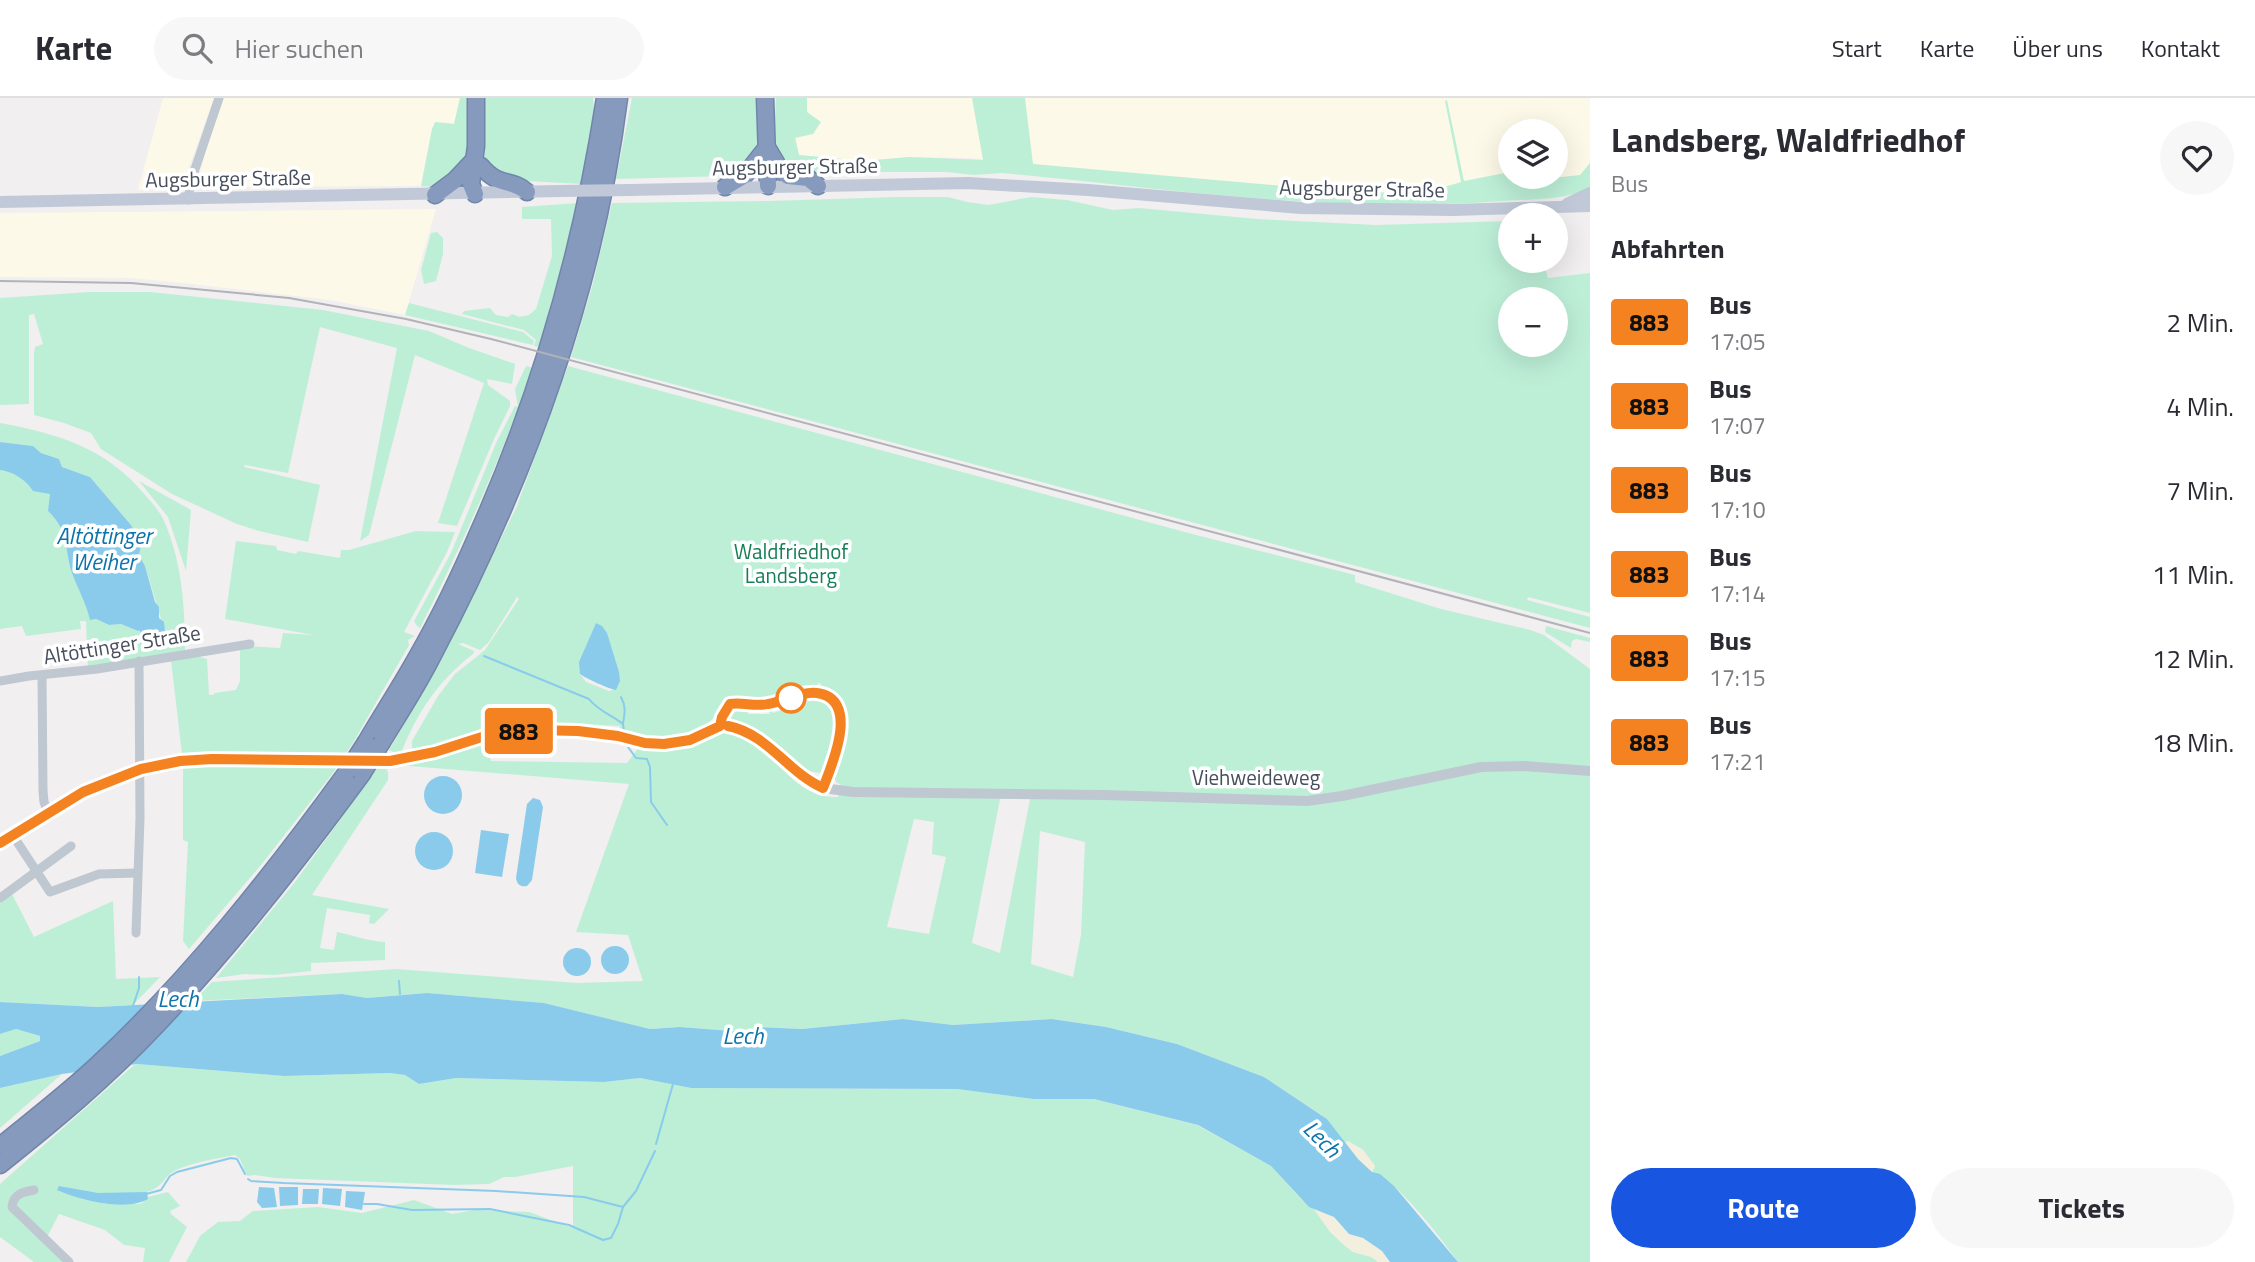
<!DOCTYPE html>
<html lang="de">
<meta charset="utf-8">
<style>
:root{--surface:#fff;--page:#f7f7f7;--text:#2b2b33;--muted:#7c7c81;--line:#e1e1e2;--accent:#1856e2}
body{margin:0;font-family:"Titillium Web",sans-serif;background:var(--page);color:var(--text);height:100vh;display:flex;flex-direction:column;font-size:26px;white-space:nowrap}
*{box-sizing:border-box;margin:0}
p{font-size:23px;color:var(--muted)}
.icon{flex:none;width:38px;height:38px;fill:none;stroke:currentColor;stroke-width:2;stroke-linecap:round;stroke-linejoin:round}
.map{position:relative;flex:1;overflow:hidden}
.details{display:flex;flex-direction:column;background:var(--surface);width:665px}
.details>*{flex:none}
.badge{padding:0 14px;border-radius:5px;font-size:24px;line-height:46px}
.controls{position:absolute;left:1498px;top:21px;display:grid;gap:14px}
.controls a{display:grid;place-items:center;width:70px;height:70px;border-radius:50%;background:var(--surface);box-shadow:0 7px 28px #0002;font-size:35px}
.map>.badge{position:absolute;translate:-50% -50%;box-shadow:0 0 0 4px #fff}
h2{padding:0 21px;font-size:26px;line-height:63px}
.round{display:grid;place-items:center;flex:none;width:74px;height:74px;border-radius:37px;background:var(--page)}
.head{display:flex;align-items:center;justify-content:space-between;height:119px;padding:0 21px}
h1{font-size:33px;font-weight:700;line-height:52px}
.action{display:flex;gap:14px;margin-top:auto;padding:14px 21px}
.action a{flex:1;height:80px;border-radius:42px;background:var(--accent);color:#fff;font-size:28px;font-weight:700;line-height:80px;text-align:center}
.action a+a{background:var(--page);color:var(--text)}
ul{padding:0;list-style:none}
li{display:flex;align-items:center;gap:21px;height:84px;padding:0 21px}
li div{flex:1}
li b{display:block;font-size:26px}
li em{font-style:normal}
li .badge{min-width:77px;font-weight:700;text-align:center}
header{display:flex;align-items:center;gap:42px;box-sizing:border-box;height:98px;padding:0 35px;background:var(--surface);border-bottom:2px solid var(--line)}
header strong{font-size:33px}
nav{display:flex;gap:38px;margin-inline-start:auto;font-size:24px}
.search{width:490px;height:63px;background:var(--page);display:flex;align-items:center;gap:18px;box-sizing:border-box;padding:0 24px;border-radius:38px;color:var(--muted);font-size:26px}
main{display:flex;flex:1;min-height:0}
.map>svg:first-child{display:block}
.commercial{fill:#fcf9e8;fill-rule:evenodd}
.green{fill:#bdefd7;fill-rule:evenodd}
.sand{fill:#f3efdf}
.water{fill:#8acbec}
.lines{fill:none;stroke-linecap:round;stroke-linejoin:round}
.stream{stroke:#8acbec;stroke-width:2}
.motorway-casing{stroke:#7185aa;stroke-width:19}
.minor{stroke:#bfc7d1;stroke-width:9}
.tertiary{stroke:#bfc7d1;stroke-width:10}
.secondary{stroke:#c1c9d8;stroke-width:12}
.motorway{stroke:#869abe;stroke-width:16}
.rail{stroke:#b1b3b9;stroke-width:2}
.motorway-bridge-casing{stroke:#7185aa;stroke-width:19;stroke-linecap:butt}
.secondary-bridge{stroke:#c1c9d8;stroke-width:12}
.motorway-bridge{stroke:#869abe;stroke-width:16}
.line-casing{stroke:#fff;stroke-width:16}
.line{stroke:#f58220;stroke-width:10}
.stop-dot{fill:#fff;stroke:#f58220;stroke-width:3.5}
.labels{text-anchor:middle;stroke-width:7;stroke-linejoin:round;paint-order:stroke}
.street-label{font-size:21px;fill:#474f5c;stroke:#fff}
.park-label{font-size:21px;fill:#167f58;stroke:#fff}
.water-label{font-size:23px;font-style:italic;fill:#0c74ab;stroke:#fff}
</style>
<header>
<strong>Karte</strong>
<div class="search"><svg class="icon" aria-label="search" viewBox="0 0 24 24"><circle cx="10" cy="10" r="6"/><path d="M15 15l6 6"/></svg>Hier suchen</div>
<nav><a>Start</a><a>Karte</a><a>Über uns</a><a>Kontakt</a></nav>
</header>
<main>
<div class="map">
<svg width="1590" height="1164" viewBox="0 0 1590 1164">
<rect width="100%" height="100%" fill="#f1efef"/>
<g class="commercial">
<path d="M 163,0 L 214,0 L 182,89 L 138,92 Z"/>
<path d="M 224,0 L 460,0 L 454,26 L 442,24 L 432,31 L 421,88 L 196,89 L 212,30 Z"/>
<path d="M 787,0 L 1590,0 L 1590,73 L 1583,79 L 1496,93 L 1385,95 L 1275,89 L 969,60 L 909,59 L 864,63 L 799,57 ZM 1510,33 L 1556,33 L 1556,79 L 1510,79 Z"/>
<path d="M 436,111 L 405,217 L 330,202 L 183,185 L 131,180 L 0,179 L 0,115 Z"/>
</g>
<g class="green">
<path d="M 460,0 L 470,0 L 467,62 L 460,73 L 434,89 L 421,88 L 432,31 L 435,24 L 454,26 Z"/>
<path d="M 481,0 L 593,0 L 594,14 L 582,86 L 506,82 L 487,67 L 481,51 Z"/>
<path d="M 632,0 L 756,0 C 758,33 765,68 726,78 L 616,81 Z"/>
<path d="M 776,0 L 807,0 L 807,14 L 821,24 L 813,36 L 795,40 L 799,57 L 864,63 L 909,59 L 983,62 L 972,0 L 1025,0 L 1033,66 L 1353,94 L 1414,95 L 1431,93 L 1461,84 L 1445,3 L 1447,2 L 1464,83 L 1510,74 L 1510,79 L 1543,79 L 1544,81 L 1580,77 L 1590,65 L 1590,90 C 1563,103 1531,101 1501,103 C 1335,116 1168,91 1002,75 L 974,77 L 947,74 L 797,74 C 769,63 775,25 776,0 Z"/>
<path d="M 898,99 L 948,99 L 967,104 L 989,107 L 1031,99 L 1067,102 L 1113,112 L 1139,110 L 1257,121 L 1376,127 L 1510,123 L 1510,163 L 1543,163 L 1548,180 L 1590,175 L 1590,515 L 1528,499 L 1527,502 L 1590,519 L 1590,530 L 571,259 L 592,189 L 612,105 L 769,103 ZM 1510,201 L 1556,201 L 1556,247 L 1510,247 Z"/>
<path d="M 579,105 L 539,249 L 534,248 L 536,242 L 524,232 L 462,216 L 464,213 L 490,210 L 496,217 L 508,219 L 512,216 L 520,219 L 529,217 L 536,211 L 552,158 L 551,121 L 522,121 L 522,109 Z"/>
<path d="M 437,134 L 443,140 L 443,156 L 436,183 L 424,186 L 421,172 L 431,135 Z"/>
<path d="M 90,194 L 150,194 L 323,212 L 429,233 L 469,250 L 515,266 L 512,286 L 487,281 L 488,287 L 510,303 L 510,308 L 494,341 L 457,428 L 438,425 L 484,285 L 415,257 L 369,437 L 360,443 L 397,250 L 320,229 L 288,375 L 245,367 L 244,369 L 320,387 L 308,444 L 259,433 L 237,426 L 172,396 L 101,351 L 91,335 L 64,325 L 34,317 L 34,255 L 35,249 L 43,246 L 34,216 L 29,217 L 29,306 L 0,307 L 0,200 Z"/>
<path d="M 409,205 L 523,234 L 534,243 L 533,247 L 405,217 Z"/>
<path d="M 526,268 L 533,270 C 502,358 463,445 420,530 L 417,528 L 414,523 L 451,455 L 497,343 L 515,308 L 518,309 L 515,291 Z"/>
<path d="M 568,268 L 1196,437 L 1355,477 L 1355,484 L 1441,511 L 1530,532 L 1544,537 L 1590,571 L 1590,1164 L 1458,1164 C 1442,1141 1397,1082 1372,1074 L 1375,1068 L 1363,1052 L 1348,1043 L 1345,1045 L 1327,1021 L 1320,1016 L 1264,979 L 1177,946 L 1106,929 L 1052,921 L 953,927 L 903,921 L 802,931 L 759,929 L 744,934 L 680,929 L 650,931 L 544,905 L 427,895 L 367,900 L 342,896 L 194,903 L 212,884 L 396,871 L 577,885 L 643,883 L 628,837 L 576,834 L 629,686 L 397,667 L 486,643 L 491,663 L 627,665 L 639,649 C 663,644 713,630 735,635 C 769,644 784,685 817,696 C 823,699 832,699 838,699 L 841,687 L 836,684 L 834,678 C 845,644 861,612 822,591 L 820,585 L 818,585 L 819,591 L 768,603 L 726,603 C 702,645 662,646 619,635 L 620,628 C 584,627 547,622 512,629 C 478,636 446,648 412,653 L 412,643 L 438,598 L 455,576 L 485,552 L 519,501 L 517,499 L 489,544 L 480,552 L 463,545 L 458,546 L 474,553 L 473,556 C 440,581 417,614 402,653 L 396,655 L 389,652 L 440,564 L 517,408 ZM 596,525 L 619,574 L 616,591 L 609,593 L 586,584 L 580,576 L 589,542 ZM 1000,701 L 1030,701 L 1000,855 L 972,845 ZM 914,721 L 934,724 L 932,756 L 946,759 L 929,836 L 887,829 ZM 1040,733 L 1085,744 L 1081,837 L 1073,879 L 1031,866 Z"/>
<path d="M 0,325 C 59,336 107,350 146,398 C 153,406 161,415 165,425 C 182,465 185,509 185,552 L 88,572 L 86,523 L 80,523 L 81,531 L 26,538 L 22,528 L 0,531 L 0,372 L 8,373 L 51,396 L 48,413 C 69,433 64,450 72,474 C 78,491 86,505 90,522 L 96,521 L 109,527 L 121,526 L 138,533 L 142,532 L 144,536 L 165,534 L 145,468 L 139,457 L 142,445 L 131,427 L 90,379 L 62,369 L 59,361 L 41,355 L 33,348 L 0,344 Z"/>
<path d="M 139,383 L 191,412 L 186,473 L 168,419 Z"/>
<path d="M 416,433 L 455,434 L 447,454 L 404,534 L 415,538 L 408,542 L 409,547 L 354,643 L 333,675 L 261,767 L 189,851 L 183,843 L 188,744 L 183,742 L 183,665 L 171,562 L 196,558 L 207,561 L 209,597 L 213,597 L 215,595 L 236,592 L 240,583 L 240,551 L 248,548 L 280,550 L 283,535 L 314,537 L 225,521 L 236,443 L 276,448 L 277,452 L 296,456 L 298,453 L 340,460 L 341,452 L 349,452 Z"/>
<path d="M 1546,528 L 1590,540 L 1590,544 L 1576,541 L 1572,543 L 1571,550 L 1545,534 Z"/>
<path d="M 806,598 C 849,600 834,651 821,675 L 807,673 L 761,634 L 749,627 L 729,623 L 726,620 L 732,610 L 737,607 L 749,611 L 748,616 L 770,616 L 768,610 L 771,609 L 773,615 L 792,609 L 790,603 L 792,603 L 795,609 L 807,605 Z"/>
<path d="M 379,668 L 384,668 L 388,674 L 388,682 L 312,797 L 389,811 L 374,826 L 369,825 L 370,817 L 327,810 L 320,850 L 334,852 L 337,834 C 351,837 373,844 385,844 L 385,862 L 311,865 L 311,873 L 274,877 L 245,876 L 216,880 L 295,784 Z"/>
<path d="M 12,796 L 34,839 L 113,803 L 116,881 L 160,879 L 133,907 L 98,909 L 0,904 L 0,805 Z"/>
<path d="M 16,931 L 40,938 L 40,943 L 0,958 L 0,936 Z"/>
<path d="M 137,966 L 284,978 L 390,975 L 405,977 L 419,986 L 456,980 L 604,984 L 640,980 L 691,990 L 957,991 L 1033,1001 L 1094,1001 L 1197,1027 L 1271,1068 L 1302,1102 L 1314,1111 L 1330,1134 L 1353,1154 L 1372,1158 L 1378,1164 L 186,1164 L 200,1138 L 218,1124 L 240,1123 L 253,1113 L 318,1109 L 362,1115 L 414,1102 L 452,1116 L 474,1112 L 529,1114 L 573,1130 L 573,1068 L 515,1079 L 504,1079 L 489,1086 L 454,1087 L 275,1080 L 255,1077 L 247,1078 L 240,1061 L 235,1057 C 218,1060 191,1065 176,1072 C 163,1078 164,1090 146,1094 C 118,1101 87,1094 59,1088 L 67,1096 L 87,1102 L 108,1105 L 140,1106 L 148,1101 L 148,1099 L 168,1094 L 180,1108 L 170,1113 L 171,1116 L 187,1129 L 169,1164 L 143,1164 L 145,1150 L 124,1147 L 105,1132 L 59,1116 L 45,1143 L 65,1164 L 34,1164 L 0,1139 L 0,1086 L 134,967 Z"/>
<path d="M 62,976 L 0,1030 L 0,990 Z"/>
</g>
<g class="sand">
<path d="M 1348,1043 L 1363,1052 L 1375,1068 L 1372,1074 L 1358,1061 L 1345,1045 Z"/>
<path d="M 1314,1111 L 1334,1119 L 1349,1135 L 1363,1140 L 1382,1153 L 1390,1164 L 1378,1164 C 1370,1156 1361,1158 1352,1153 C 1336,1143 1325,1126 1314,1111 Z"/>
</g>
<g class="water">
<path d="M 0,344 L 33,348 L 41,355 L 59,361 L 62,369 L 90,379 L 131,427 L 142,445 L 139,457 L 145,468 L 155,504 L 159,509 L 159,520 L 164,524 L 165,534 L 163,539 L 144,536 L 142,532 L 138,533 L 121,526 L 109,527 L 96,521 L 90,522 C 86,505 78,491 72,475 C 64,450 69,433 48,413 L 50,396 L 33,393 C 26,382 14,374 0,372 Z"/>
<path d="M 596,525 L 602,528 L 607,535 L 619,574 L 620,583 L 616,592 C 609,591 585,580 580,576 L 579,564 Z"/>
<circle cx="443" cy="697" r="19"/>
<path d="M 533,700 L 540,702 L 543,709 L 532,782 L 527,788 C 521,789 517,787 516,780 L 527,706 Z"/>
<path d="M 481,732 L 509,736 L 502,779 L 475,775 Z"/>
<circle cx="434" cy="753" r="19"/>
<circle cx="615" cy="862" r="14"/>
<circle cx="577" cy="864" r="14"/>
<path d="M 427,895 L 544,905 L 650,931 L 680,929 L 744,934 L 759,929 L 802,931 L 903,921 L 953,927 L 1052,921 L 1106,929 L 1177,946 L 1264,979 L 1327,1021 L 1358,1061 L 1372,1074 L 1380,1076 L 1394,1088 L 1458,1164 L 1390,1164 L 1382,1153 L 1363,1140 L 1349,1136 L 1334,1119 L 1309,1109 L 1271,1068 L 1198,1027 L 1094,1001 L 1033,1001 L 957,991 L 691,990 L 640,980 L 604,984 L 456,980 L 419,986 L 405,977 L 390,975 L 284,978 L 137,966 L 62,976 L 0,990 L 0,958 L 40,943 L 40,938 L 16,931 L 0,936 L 0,904 L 98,909 L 342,896 L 367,900 Z"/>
<path d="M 59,1088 L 98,1095 L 147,1094 L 148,1101 C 127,1114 79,1102 57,1092 Z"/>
<path d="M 259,1089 L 274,1090 L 277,1109 L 262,1110 L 257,1104 Z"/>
<path d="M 279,1089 L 298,1089 L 298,1107 L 280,1108 Z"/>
<path d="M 323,1090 L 342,1091 L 340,1108 L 322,1106 Z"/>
<path d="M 303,1091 L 319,1091 L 318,1106 L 302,1106 Z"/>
<path d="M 346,1093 L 365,1094 L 362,1112 L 345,1109 Z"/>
</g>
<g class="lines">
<g class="stream">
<path d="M 141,532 L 142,544"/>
<path d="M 484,558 L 589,601 C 598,613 612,617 623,626 L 624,633"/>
<path d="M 621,599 C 626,608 625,615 623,625"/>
<path d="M 628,649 L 636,660 L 647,661 L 650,669 L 651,704 L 667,727"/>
<path d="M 399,883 L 400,896"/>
<path d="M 133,908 L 139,890 L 139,879"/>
<path d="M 656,1046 L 673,986"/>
<path d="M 248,1081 L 251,1083 L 284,1085 L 496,1093 L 584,1099 L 623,1109 L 636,1093 L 655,1053"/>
<path d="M 146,1096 L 161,1092 L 170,1078 L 177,1074 L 231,1060 L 237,1061 L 245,1076"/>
<path d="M 364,1106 L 377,1106 L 412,1112 L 490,1111 L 569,1127 L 603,1142 L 611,1140 L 618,1126 L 623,1109"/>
</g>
<g class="motorway-casing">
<g id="motorway">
<path d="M 765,0 L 768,88"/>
<path d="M 768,51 L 781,73 L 788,78 L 808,80 L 818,88"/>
<path d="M 481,68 C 499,90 512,80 527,94"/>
<path d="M 725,89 L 745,77 L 767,49"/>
<path d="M 475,96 L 471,86 L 476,48 L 476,0"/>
<path d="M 435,97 L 455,82 L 472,64"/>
<path d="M 366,644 C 383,615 402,586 418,557 C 441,517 461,475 479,433 C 541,294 582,150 605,0"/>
<path d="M 382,644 C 399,616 418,587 433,557 C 525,383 594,196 619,0"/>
<path d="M 0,1048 C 33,1021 67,995 98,966 C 191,879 271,778 346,675"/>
<path d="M 0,1067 C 54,1024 108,979 156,928 C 231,849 297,764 362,676"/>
</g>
</g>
<g class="minor">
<path d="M 188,102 L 191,83 L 219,0"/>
<path d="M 42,577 L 43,693 L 44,704 L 48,714"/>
<path d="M 0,583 L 29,578 L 97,571 L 250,546"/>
<path d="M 12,736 L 50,794 L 99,776 L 137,775"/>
<path d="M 0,800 L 71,748"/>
<path d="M 136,835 L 140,720 L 139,563"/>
<path d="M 34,1092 C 23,1094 13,1096 12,1109 L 69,1164"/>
</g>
<path class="tertiary" d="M 0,745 L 83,694 L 141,671 L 180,663 L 212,661 L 390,663 L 435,654 L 485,638 L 533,632 L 578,633 L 618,638 L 645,645 L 664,646 L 690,642 L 720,628 L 736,630 L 759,641 L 810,684 L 823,690 L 853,694 L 1104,697 L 1307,703 L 1342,698 L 1481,669 L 1524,668 L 1590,673"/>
<g class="secondary">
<path d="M 630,92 L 968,85 L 1088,92 L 1301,110 L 1453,112 L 1590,108"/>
<path d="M 0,104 L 560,93"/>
<path d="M 1567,106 L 1590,95"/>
</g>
<use href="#motorway" class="motorway"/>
<path class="rail" d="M 0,183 L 131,185 L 289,200 L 406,221 L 491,241 L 1590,535"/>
<g class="motorway-bridge-casing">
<g id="motorway-bridge">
<path d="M 346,675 L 366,644"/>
<path d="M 362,676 L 382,644"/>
</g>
</g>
<path class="secondary-bridge" d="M 560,93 L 630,92"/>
<use href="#motorway-bridge" class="motorway-bridge"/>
</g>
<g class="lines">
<g class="line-casing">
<path id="line" d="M 0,745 L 83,694 L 141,671 L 180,663 L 212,661 L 390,663 L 435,654 L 485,638 L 533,632 L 578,633 L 618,638 L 645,645 L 664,646 L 690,642 L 720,628 L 722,619 L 730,606 C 743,604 755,609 768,606 C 783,604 801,593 817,595 C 861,601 832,667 823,690 C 787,674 768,636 728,628"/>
</g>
<use href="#line" class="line"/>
</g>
<circle class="stop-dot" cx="791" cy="600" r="14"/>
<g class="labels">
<g class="street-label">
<text transform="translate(795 69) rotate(-1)" y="7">Augsburger Straße</text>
<text transform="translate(228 81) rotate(-1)" y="7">Augsburger Straße</text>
<text transform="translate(1362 91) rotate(1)" y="7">Augsburger Straße</text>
<text transform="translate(122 547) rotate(-9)" y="7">Altöttinger Straße</text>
<text x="1256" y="687">Viehweideweg</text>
</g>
<g class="park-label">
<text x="791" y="461">Waldfriedhof<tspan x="791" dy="24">Landsberg</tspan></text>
</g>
<g class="water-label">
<text x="104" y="446">Altöttinger<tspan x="104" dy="26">Weiher</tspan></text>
<text x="178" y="909">Lech</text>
<text x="743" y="946">Lech</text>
<text transform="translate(1322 1041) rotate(45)" y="8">Lech</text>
</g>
</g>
</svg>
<div class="controls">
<a><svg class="icon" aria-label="layers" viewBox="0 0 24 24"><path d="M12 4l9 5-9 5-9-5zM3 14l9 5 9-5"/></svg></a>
<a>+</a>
<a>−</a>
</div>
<b class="badge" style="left:519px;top:633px;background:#f58220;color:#111">883</b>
</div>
<section class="details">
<div class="head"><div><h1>Landsberg, Waldfriedhof</h1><p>Bus</p></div><a class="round"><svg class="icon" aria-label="heart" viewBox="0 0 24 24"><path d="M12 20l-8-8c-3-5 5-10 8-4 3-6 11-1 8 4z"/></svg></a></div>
<h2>Abfahrten</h2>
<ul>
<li><span class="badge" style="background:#f58220;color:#111">883</span><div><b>Bus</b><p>17:05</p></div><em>2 Min.</em></li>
<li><span class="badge" style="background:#f58220;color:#111">883</span><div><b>Bus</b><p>17:07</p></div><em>4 Min.</em></li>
<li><span class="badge" style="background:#f58220;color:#111">883</span><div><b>Bus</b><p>17:10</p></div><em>7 Min.</em></li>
<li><span class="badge" style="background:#f58220;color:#111">883</span><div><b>Bus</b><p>17:14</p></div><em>11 Min.</em></li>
<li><span class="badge" style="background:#f58220;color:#111">883</span><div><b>Bus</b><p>17:15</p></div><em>12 Min.</em></li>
<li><span class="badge" style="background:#f58220;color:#111">883</span><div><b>Bus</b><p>17:21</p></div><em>18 Min.</em></li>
</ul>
<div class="action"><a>Route</a><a>Tickets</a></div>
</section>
</main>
